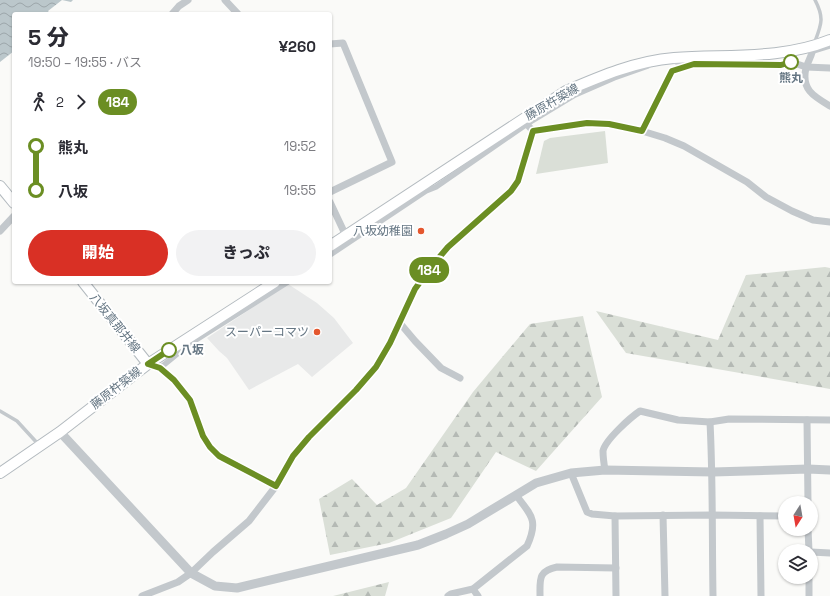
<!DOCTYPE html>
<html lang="ja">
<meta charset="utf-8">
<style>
:root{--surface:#fff;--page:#f2f2f3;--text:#2b2b33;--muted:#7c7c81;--accent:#d93025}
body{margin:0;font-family:"Space Grotesk","Noto Sans JP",sans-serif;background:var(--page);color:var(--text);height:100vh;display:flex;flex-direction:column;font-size:15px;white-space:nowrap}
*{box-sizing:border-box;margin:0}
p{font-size:13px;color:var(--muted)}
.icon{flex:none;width:22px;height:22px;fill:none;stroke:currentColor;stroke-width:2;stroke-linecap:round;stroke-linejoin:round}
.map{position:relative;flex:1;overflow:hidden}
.side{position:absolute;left:12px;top:12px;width:320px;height:272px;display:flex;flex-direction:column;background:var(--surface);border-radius:4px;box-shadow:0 1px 3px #0004}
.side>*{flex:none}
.badge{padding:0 8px;border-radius:13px;font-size:14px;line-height:26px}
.needle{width:26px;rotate:191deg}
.buttons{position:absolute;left:778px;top:496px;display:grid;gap:8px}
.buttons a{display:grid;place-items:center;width:40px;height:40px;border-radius:50%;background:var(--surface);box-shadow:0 1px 3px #0004;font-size:20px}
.map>.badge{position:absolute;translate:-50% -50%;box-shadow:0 0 0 2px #fff}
.legs{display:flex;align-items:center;gap:6px;height:44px;padding:0 16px;font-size:13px}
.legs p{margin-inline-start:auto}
.summary{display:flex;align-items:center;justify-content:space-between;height:68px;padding:0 16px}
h1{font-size:22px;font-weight:800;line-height:30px}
.action{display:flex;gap:8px;margin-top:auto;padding:8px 16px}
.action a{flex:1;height:46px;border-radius:24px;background:var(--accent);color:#fff;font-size:16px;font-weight:800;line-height:46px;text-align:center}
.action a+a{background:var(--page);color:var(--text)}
ul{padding:0 16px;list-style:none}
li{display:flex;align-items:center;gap:14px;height:44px;font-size:15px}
li i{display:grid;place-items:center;width:6px;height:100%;margin:0 5px;background:currentColor}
li i::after{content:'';width:10px;height:10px;margin:-5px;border:3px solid;border-radius:50%;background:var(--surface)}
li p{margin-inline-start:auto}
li:first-child i{background:linear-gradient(#0000 50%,currentColor 0)}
li:last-child i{background:linear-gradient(currentColor 50%,#0000 0)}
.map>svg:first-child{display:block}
.built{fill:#e8e9e9}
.forest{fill:url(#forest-firs)}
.pitch{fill:#dadfd7}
.water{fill:url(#water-waves)}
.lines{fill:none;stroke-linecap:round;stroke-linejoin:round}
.secondary-casing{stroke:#b3babf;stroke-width:12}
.service{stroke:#c3c8cc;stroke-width:3.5}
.pedestrian{stroke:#c3c8cc;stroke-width:5.5}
.minor{stroke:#c3c8cc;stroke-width:7}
.tertiary{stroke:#c3c8cc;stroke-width:9}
.secondary{stroke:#fff;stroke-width:10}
.line-1-casing{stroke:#fff;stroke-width:9}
.line-1{stroke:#6b8e23;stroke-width:6}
.stop-1-dot{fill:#fff;stroke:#6b8e23;stroke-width:2}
.poi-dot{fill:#e4572e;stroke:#fff;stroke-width:1.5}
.labels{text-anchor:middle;stroke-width:4;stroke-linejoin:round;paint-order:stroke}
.stop-label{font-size:12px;font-weight:bold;fill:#657683;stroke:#fff}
.street-label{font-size:12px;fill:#657683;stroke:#fff}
.poi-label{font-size:12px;fill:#657683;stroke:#fff;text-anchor:end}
</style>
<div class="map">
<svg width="830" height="596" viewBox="0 0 830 596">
<defs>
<pattern id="forest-firs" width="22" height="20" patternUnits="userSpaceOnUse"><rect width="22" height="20" fill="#dadfd7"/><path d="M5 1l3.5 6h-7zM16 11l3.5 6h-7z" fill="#b4b9b4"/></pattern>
<pattern id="water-waves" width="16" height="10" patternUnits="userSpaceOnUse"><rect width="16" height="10" fill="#bbc7cb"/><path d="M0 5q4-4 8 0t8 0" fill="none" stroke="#9ca6aa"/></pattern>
</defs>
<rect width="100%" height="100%" fill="#fafaf8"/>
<path class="built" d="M 288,284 L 317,303 L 334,318 L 353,343 L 312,377 L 298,364 L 249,390 L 227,358 L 219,351 L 207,338 Z"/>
<g class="forest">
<path d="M 825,267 L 830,268 L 830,389 L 626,353 L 596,311 L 718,340 L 746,275 Z"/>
<path d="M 583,316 L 602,397 L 536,471 L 496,452 L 451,518 L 389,543 L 330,555 L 319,499 L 352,479 L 377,505 L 406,488 L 473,392 L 530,324 Z"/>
<path d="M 389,582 L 385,596 L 333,596 Z"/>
</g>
<path class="pitch" d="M 605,131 L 608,163 L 536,174 L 544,141 L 550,138 Z"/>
<path class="water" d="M 0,0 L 73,0 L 71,2 L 62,0 L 48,11 L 50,14 L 14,14 L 14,51 L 0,62 Z"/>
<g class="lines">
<g class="secondary-casing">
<g id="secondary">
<path d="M 0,186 L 14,203"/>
<path d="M 330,246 L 566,91 C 601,76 636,61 674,58 C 726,54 781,60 830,40"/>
<path d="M 83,282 L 148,364"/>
<path d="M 0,473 L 60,432 L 148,364 L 275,282"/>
</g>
</g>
<g class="service">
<path d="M 814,44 C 821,25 825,19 815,0"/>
<path d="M 642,131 L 672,71 L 691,64"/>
<path d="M 0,411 L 17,421 L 39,445"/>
</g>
<g class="pedestrian">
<path d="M 813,51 L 830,46"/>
<path d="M 330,255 L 426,191 L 436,187 L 527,124 L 575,95 L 614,78 L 648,66"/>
<path d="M 160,368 L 188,345 L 288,282"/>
</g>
<g class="minor">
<path d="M 225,0 L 238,14"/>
<path d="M 172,14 L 179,6 L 188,0"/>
<path d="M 330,44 L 343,43 L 392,162 L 330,192"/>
<path d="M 813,47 C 813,54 808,61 806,68 C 801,89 813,96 830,106"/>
<path d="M 676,61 L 694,63 L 781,65 L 791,62 L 806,67 L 830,68"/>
<path d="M 533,131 L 587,123 L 609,124 L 642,131 L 665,138 L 684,146 L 747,182 L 766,197 L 792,211 L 813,220 L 830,222"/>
<path d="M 330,202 L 346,236"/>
<path d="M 0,231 L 14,216"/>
<path d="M 399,322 L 415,341 L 441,368 L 460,378"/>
<path d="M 148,364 L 160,368 L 174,380 L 190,400 L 203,436 L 210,447 L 219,456 L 276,486"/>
<path d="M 807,420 L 808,503"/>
<path d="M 710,422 C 713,480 712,538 713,596"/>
<path d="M 605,470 C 604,464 603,457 603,451 C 605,440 631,417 640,411 L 678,420 L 710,422 L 729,419 L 830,420"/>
<path d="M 571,473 L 587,512 L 592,514 L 615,516 L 712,515 L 785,516"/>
<path d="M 663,515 L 665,596"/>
<path d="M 615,516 L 616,596"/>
<path d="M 760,516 L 761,596"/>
<path d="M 808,529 L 809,551"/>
<path d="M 811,552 L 830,553"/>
<path d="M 473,589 L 478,596"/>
<path d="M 142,596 L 178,582 L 191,573 L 213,552 L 249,521 L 276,486 L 293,456 L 309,437 L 356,390 L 376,367 L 390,343 L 415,289 L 431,267 L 448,247 L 511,191 L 518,181 L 533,131 L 522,119"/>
<path d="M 448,596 L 451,594 L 473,589 L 527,546 C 539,520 531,515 516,495"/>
<path d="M 540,596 C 540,579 538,571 557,567 L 616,568"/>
<path d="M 809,596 L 809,577"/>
</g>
<path class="tertiary" d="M 60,432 L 191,573 L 215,586 L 237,588 L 418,545 L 446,534 L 468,524 L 536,483 L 571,473 L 605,470 L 713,472 L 808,469 L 830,470"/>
<use href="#secondary" class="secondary"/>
</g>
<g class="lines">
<g class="line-1-casing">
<path id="line-1" d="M 169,350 L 148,364 L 160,368 L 174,380 L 190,400 L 203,436 L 210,447 L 219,456 L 276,486 L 293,456 L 309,437 L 356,390 L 376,367 L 390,343 L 415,289 L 431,267 L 448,247 L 511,191 L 518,181 L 533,131 L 587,123 L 609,124 L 642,131 L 672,71 L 694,64 L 781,65 L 791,62"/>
</g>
<use href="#line-1" class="line-1"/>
</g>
<g class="stop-1-dot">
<circle cx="791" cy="62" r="7"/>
<circle cx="169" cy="350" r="7"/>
</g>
<g class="poi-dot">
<circle cx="421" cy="231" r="4"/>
<circle cx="317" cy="332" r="4"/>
</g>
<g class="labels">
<g class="stop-label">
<text x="791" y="82">熊丸</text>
<text x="180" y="354" text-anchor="start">八坂</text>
</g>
<g class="street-label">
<text transform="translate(552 102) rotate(-30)" y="4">藤原杵築線</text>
<text transform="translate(115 323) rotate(51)" y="4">八坂真那井線</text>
<text transform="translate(116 388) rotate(-38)" y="4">藤原杵築線</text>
</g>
<g class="poi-label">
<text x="413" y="235">八坂幼稚園</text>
<text x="309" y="336">スーパーコマツ</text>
</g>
</g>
</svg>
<div class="buttons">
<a><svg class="needle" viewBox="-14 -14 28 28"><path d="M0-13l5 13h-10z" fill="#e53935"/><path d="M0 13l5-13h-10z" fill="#7c7c81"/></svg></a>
<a><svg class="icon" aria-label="layers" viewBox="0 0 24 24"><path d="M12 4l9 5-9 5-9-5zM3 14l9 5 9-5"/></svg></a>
</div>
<b class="badge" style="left:429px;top:270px;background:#6b8e23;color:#fff">184</b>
<section class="side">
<div class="summary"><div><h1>5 分</h1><p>19:50 – 19:55 · バス</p></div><b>¥260</b></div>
<div class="legs"><svg class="icon" aria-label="walk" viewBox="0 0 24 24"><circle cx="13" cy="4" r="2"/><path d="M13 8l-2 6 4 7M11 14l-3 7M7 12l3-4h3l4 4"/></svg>2<svg class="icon" aria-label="forward" viewBox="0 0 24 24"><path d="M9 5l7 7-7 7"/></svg><b class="badge" style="background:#6b8e23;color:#fff">184</b></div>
<ul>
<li><i style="color:#6b8e23"></i><b>熊丸</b><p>19:52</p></li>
<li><i style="color:#6b8e23"></i><b>八坂</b><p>19:55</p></li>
</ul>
<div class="action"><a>開始</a><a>きっぷ</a></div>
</section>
</div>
